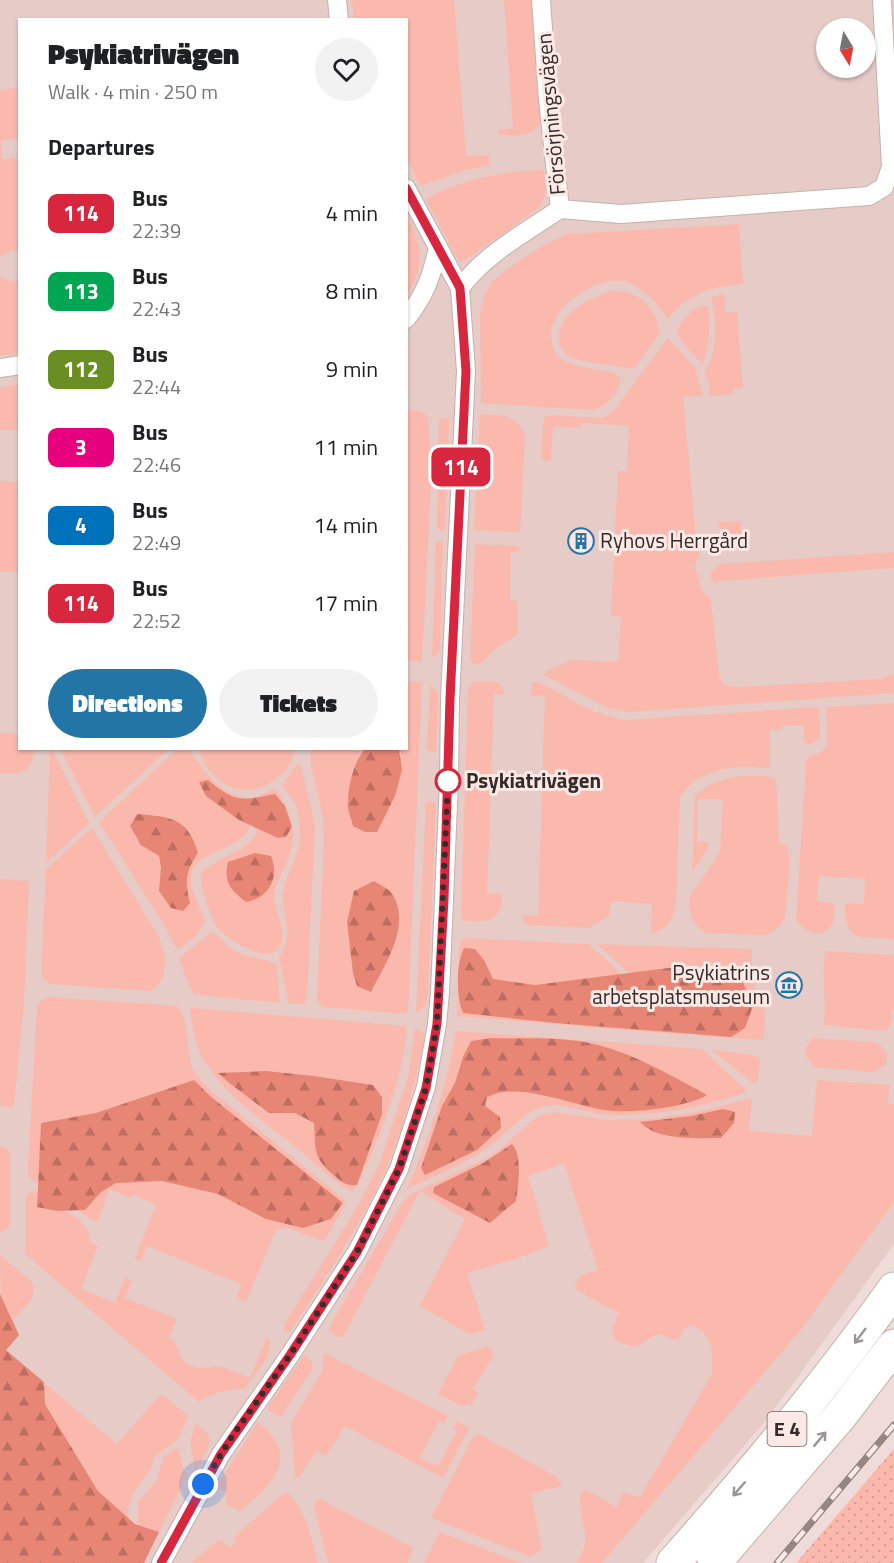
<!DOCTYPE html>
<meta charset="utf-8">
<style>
:root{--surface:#fff;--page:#f2f2f2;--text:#202124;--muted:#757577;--accent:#2375a6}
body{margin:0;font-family:"Titillium Web",sans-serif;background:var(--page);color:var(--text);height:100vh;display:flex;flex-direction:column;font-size:22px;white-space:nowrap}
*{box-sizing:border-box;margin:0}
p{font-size:20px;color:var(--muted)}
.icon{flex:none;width:33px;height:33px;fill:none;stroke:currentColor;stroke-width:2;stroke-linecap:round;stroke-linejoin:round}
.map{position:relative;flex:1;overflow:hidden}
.details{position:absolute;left:18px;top:18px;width:390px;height:732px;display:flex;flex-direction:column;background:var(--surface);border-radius:0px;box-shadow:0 2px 4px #0004}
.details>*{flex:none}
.badge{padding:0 12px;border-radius:9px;font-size:21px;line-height:39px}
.needle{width:39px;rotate:170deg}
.buttons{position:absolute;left:816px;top:18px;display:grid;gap:12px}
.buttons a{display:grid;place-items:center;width:60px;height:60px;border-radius:50%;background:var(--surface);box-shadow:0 2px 4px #0004;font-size:30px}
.you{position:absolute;width:30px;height:30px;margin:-15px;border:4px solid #fff;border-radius:50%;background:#1a73e8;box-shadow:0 0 0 9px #1a73e833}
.map>.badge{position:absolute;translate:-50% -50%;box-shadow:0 0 0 3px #fff}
h2{padding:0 30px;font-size:22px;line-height:54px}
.round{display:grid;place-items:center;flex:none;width:63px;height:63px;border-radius:32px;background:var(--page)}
.summary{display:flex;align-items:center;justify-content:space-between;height:102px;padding:0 30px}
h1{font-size:28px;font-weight:800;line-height:45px}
.primary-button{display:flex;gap:12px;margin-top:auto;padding:12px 30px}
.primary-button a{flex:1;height:69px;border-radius:36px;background:var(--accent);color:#fff;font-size:24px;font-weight:800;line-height:69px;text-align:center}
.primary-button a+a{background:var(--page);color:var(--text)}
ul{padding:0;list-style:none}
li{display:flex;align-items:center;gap:18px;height:78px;padding:0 30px}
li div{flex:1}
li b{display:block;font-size:22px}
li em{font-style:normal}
li .badge{min-width:66px;font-weight:700;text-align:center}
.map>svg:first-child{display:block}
.built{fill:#e6cbc7;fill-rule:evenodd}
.grass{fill:#fbb9ae}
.forest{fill:url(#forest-firs)}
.park{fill:url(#park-dots)}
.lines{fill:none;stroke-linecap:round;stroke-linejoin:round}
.minor-casing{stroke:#c3b1ad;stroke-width:20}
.motorway-casing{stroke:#c3b1ad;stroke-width:35}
.minor{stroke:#fff;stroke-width:18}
.motorway{stroke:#fff;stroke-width:33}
.rail-casing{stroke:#938683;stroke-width:7}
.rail{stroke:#fce9e5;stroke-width:4.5;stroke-dasharray:14;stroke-linecap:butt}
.oneway{stroke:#999695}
.line-casing{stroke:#fff;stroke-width:14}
.line{stroke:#d7263d;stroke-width:9}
.walk{stroke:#332c2b;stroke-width:6;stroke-dasharray:0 10.8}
.stop-dot{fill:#fff;stroke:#d7263d;stroke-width:3}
.labels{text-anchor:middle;stroke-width:6;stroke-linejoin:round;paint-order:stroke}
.shield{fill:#fce9e5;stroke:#6f6563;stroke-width:1.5}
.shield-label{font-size:20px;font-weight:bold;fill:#332c2b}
.street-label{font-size:21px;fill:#332c2b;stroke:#fce9e5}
.poi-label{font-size:21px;fill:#332c2b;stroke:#fce9e5;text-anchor:start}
.stop-label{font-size:21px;font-weight:bold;fill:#332c2b;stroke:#fce9e5;text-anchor:start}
</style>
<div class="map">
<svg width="894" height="1563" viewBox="0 0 894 1563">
<defs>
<pattern id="forest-firs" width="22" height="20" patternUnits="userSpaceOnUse" patternTransform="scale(1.5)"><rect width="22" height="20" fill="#e88676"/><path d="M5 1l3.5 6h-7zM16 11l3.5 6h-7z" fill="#bd6e61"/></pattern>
<pattern id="park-dots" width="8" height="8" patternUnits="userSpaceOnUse" patternTransform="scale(1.5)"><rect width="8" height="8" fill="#fbb9ae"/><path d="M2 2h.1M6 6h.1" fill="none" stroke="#d89f96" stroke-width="1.8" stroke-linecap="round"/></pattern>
</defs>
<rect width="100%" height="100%" fill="#efdcd8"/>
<path class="built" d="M 0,0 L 894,0 L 894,1244 L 768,1418 L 643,1563 L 144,1563 L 138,1526 L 98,1491 L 57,1424 L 43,1382 L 6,1350 L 0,1294 ZM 20,20 L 406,20 L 406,748 L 20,748 ZM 826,28 L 866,28 L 866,68 L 826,68 Z"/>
<g class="grass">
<path d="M 352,0 L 454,0 L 466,156 L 489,155 L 489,165 L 466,170 L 422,185 L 419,183 L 407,159 L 406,20 L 354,19 Z"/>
<path d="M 504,0 L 533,0 L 541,122 C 535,137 512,137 498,134 L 499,130 L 513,128 Z"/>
<path d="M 19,87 L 19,138 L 1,140 L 2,159 L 19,158 L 19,250 L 10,251 L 0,257 L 0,91 Z"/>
<path d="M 544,170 L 546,193 L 540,207 L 463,262 L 459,262 L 426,199 C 462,179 503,171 544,170 Z"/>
<path d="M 407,214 C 420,242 427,266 407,294 Z"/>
<path d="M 739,224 L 743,283 C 710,288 690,292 668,319 C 658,305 648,292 632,284 C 602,269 544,308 552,342 C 553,348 555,354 560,358 C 572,367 600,370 614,373 L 620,377 C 622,392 606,408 592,410 L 481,403 L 480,313 C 482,302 485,291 492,282 C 504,269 550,240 568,234 Z"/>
<path d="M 0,276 L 10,281 L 20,280 L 19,353 L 0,356 Z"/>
<path d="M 611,291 C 638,290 656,305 660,333 L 634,369 C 619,366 583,363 570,357 C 563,353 559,347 559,338 C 559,313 590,298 611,291 Z"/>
<path d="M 724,293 L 726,313 L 737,312 L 743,387 L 733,388 L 734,394 L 709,396 L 709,384 L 705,372 C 718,350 717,323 711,298 Z"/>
<path d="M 703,305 L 708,307 C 711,327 709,347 702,365 C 695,353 681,346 677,331 C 682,319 690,309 703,305 Z"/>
<path d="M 668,338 L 695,368 L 703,395 L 683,397 L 697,548 L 700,554 L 695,565 L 702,590 L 711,601 L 719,675 L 724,685 L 739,687 L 879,679 L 894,674 L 894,693 L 630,712 L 606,707 L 544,675 L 548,670 L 571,660 L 618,662 L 621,617 L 611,616 L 618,471 L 627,471 L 629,426 L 581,423 L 581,428 L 553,426 L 551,461 L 545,461 L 541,459 L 543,423 L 545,417 L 551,415 L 604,418 L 612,413 Z"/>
<path d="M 19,384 L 19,430 L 0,430 L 0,388 Z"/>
<path d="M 407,408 L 424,413 L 428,418 L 431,457 L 431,484 L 422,662 L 407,661 Z"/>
<path d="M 480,414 C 500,416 516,412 525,435 L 520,532 L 474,530 Z"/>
<path d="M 439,418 L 449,419 L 445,529 L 441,530 L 438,529 L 437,525 Z"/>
<path d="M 0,481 L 19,482 L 19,572 L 0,572 Z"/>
<path d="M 741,521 L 742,545 L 725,536 L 718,522 Z"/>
<path d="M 439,541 L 443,542 L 440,647 L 439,652 L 432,658 L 436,542 Z"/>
<path d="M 475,544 L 516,546 L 520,548 L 521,551 L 511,552 L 510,600 L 518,601 L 518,635 L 497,647 L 480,665 L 472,663 L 470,658 Z"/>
<path d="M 894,552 L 894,568 L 720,581 L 715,584 L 710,577 L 711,572 L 721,564 Z"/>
<path d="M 407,681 L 422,682 L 408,1013 L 405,1014 L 322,1007 L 317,1000 L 324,840 L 323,817 L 311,766 L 310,749 L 406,748 Z"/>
<path d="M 473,682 C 485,682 506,678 504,695 L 494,694 L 487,893 L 502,894 C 504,920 485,925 463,920 L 461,915 L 468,689 Z"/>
<path d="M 536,682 C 552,687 565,697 579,704 C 593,712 608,716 624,720 L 819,707 L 820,738 L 815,742 L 808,744 L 804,741 L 804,726 L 783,725 L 782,730 L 770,730 L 770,769 C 740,763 696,768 680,798 L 676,903 C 672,923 669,926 651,935 L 652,904 L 611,901 L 609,916 L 589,928 L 527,925 L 524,922 L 522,915 L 538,916 L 545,696 L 531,695 L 532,683 Z"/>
<path d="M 430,685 L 438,692 L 436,751 L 427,751 Z"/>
<path d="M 894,703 L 894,939 C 861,937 844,944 845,903 L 864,904 L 865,879 L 819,876 L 817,901 L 835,903 C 834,908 835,918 833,923 C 823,941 805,933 796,920 L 806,764 L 807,758 C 816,753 824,754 827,743 L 826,707 Z"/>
<path d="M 0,733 L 19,734 L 20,748 L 34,749 C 32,773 22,775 0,773 Z"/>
<path d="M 178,748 L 190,749 C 203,771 216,791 243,797 L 251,824 C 242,854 194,847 191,878 C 190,887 202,911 205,922 L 195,937 L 179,949 L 175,946 L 166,928 L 99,822 Z"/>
<path d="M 50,749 L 52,749 L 89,823 L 46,863 Z"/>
<path d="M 60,749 L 169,749 L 95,817 Z"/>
<path d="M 199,749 L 290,749 L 294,751 C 295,759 292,762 287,768 C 258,804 211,793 199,749 Z"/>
<path d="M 301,765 L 315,825 L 307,998 L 304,1004 L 289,1004 L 279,957 C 294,938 284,920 283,899 C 282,875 302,856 300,831 C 300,822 298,812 295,804 C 292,797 285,792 283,784 L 296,766 Z"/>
<path d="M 745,776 L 765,776 L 776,779 L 779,842 L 787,847 L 790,863 L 785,918 L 780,926 L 766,935 L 707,933 C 691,926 690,913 689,898 L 720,852 L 723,799 L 698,799 L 697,841 L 708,842 L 707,851 L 692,872 L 695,795 C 711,782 725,778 745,776 Z"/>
<path d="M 272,789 L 276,789 C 293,816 300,835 285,866 C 281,875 275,886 274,896 C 274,912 288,931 280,946 C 269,967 227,939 217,927 C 212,920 200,885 200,875 C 212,857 255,852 257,828 C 257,819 253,809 251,800 Z"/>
<path d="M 426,802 L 436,802 L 428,994 L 425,1007 L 416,1013 Z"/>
<path d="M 92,828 L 158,935 L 166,958 L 163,977 L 157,986 L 151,991 L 49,984 L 41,975 L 46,869 Z"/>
<path d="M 0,879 L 29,881 L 24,1002 L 14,1107 L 0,1106 Z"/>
<path d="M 211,932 C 219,934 223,942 229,947 C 245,959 257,956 274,963 L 277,966 L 280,1002 L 278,1003 L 193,994 L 179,960 L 180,957 Z"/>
<path d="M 465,938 L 589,944 L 687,1035 L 457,1016 L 459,950 L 461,941 Z"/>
<path d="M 597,944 L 751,949 L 755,993 L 765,1011 L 764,1040 L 699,1036 Z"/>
<path d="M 825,951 L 894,955 L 894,1010 L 892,1010 C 891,1019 893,1025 885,1031 L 824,1025 C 826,999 822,976 825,951 Z"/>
<path d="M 48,997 L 177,1006 C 190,1021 186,1047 192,1066 C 195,1075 203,1082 209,1089 L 345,1200 L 345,1204 L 325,1241 L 287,1228 L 276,1230 L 246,1302 L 236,1298 L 241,1284 L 147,1246 L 141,1261 L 135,1258 L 156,1204 L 133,1195 L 131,1198 L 110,1189 L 97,1223 L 29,1178 L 28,1168 L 37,1008 L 39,1002 Z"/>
<path d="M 192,1008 L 406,1026 C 410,1060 372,1164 352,1192 C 333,1181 316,1164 298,1149 C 266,1123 227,1098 205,1062 C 195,1047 192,1027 190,1009 Z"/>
<path d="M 415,1028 L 424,1033 L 424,1039 C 417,1072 410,1104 399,1136 C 374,1207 330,1270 290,1332 L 287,1332 L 284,1329 L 285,1323 L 353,1214 L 379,1165 L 408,1077 Z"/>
<path d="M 456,1031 L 702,1049 L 746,1090 L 744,1093 L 738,1095 C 694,1109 645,1118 598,1114 C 580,1112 562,1102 544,1106 C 523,1112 506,1135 489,1147 C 464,1164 435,1176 407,1189 C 429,1137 447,1087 456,1031 Z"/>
<path d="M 812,1038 L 873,1042 L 879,1044 L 887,1053 L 886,1065 L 874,1072 L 814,1067 L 805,1055 L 806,1048 Z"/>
<path d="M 712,1050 L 753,1055 L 760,1058 L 758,1082 L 754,1084 Z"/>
<path d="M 817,1080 L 889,1085 L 888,1104 L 894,1104 L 894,1202 L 800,1331 L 602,1563 L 576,1563 C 596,1541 576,1517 581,1492 L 586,1490 L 617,1507 L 623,1492 L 640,1497 L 712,1374 C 713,1352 714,1334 691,1325 L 683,1330 L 680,1338 L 673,1340 L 661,1334 C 637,1340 645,1355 615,1340 L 612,1331 L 619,1312 L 608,1308 L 574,1288 L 581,1275 L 598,1270 L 564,1163 L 528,1176 L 549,1246 L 522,1257 L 467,1273 L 485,1330 L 469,1334 L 420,1306 L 465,1219 L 420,1191 L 343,1337 L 338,1337 L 330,1331 L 330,1326 L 402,1203 L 411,1194 L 491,1156 L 538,1116 L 555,1112 L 607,1120 L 649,1119 L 697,1112 L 752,1098 L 749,1131 L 812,1136 Z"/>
<path d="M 0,1146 L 8,1149 L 10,1154 L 10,1221 L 9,1227 L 0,1233 Z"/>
<path d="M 30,1192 L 35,1192 L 80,1220 L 91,1236 L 89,1242 L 98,1246 L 81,1289 L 115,1303 L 125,1278 L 132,1280 L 125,1298 L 177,1319 L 169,1339 L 175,1342 L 182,1359 L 188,1364 L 199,1368 L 219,1366 L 250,1378 L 266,1339 L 270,1340 C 273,1355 253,1376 245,1389 C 228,1389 213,1392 199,1402 L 46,1272 L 26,1254 L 25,1250 L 26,1199 L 27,1194 Z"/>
<path d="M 0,1255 L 32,1282 C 39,1298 22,1310 13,1320 L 19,1335 L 6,1351 L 117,1444 L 160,1395 L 163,1395 L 188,1416 L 179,1438 L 155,1457 L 151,1469 L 133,1493 L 128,1509 L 129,1519 L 98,1491 L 45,1404 L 2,1361 Z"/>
<path d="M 488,1346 L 492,1350 L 493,1356 L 473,1389 L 479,1393 L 472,1404 L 461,1406 L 438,1394 L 458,1356 Z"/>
<path d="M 324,1353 L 448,1416 L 444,1424 L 439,1421 L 420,1458 L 438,1466 L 457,1431 L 453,1428 L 457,1421 L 467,1426 L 469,1429 L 443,1478 L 345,1426 L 326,1456 L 316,1451 L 299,1478 L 295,1476 L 291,1425 L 293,1419 L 322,1372 Z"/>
<path d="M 304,1355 L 311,1361 L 313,1368 L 282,1415 L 279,1417 L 268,1410 L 268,1407 Z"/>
<path d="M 258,1422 C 302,1456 273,1485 240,1511 L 227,1505 L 225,1492 L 217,1486 Z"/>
<path d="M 196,1423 L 205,1430 L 210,1439 L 207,1451 L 196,1471 C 191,1454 188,1440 196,1423 Z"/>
<path d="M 479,1434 L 557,1477 L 562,1486 L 531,1493 L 542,1549 L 531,1557 L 431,1518 L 470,1442 L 474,1436 Z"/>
<path d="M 178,1447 L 183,1467 L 187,1476 L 159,1532 L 138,1526 L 138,1503 L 157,1480 L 163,1457 Z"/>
<path d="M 284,1493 L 289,1493 C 306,1513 312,1538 318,1563 L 191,1563 L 217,1541 L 222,1540 C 226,1546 228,1548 234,1545 L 236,1535 Z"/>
<path d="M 320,1499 L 412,1547 L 412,1552 L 407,1563 L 328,1563 L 314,1506 L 315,1501 Z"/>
<path d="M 440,1532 L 521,1563 L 424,1563 Z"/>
</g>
<g class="forest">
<path d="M 366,748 L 399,749 L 402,770 L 395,796 L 377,832 L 365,832 L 353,826 C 352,821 349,814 348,808 C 347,789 353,762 366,748 Z"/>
<path d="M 208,780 C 237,804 241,800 275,794 L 285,806 L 292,827 L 286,837 L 278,838 L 239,820 L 206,796 L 199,782 Z"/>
<path d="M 137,814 C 170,817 188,817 198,853 C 185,872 185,881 190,903 L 183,911 L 171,908 L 159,891 L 161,867 L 159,856 L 141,845 L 130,826 Z"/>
<path d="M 255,853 L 271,856 C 280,877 269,898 246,902 C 231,890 223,883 228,862 Z"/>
<path d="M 374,881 C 380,885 390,889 393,895 C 411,927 385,964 371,992 L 357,986 L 353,973 L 347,922 L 354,891 Z"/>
<path d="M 464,948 L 475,949 L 484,960 L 493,979 L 535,985 L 668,968 L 715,968 L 740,975 L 753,1006 L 745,1028 L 731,1037 L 555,1023 L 463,1013 C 456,997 456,963 464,948 Z"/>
<path d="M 491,1038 C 526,1039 564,1036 598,1045 C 637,1055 672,1076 707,1095 C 685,1108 629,1114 604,1110 C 576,1105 531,1088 504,1092 C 499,1092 492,1095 487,1097 L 485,1106 L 500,1117 L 501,1128 L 477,1150 L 425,1175 L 421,1168 L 442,1106 L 455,1083 L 463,1057 L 471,1041 Z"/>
<path d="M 266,1071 L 314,1076 L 373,1085 L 382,1097 L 382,1114 L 357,1185 C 348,1186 342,1183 336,1177 C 312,1157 316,1152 314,1123 L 295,1113 L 269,1113 L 228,1082 L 218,1073 Z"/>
<path d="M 194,1080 L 210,1096 L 343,1203 L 331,1219 L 303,1228 L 266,1219 L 218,1194 L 162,1181 L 116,1183 L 101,1192 L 85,1210 L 57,1211 L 37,1207 L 41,1123 L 96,1113 Z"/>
<path d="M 723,1109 L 735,1112 L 734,1123 L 721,1138 C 698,1138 656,1141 640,1122 L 691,1116 Z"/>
<path d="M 512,1144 C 523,1155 518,1187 516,1201 L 490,1223 L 433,1193 L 434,1187 L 483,1163 Z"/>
<path d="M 0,1294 L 19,1335 L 6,1350 L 44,1382 L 45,1404 L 98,1491 L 135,1524 L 159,1532 L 144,1563 L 0,1563 Z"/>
</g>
<path class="park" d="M 894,1449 L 894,1563 L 796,1563 Z"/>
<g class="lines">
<g class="minor-casing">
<g id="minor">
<path d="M 337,0 L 339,20"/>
<path d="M 560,209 L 621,214 L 869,196 L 884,187 L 891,167 L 882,0"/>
<path d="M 460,288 C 485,254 526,232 560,209 L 548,100 L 541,0"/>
<path d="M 406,319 C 425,295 432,276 438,247"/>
<path d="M 0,368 L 20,365"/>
<path d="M 161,1563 L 221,1454 L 290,1355 L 357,1252 L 399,1169 L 426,1087 L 437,1024 L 440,993 L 449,781 L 450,699 L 466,371 L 460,288 L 406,188"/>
</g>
</g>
<g class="motorway-casing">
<g id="motorway">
<path d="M 673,1563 C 751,1475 826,1385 894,1289"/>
<path d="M 714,1563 L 841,1415 L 894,1346"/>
</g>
</g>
<use href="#minor" class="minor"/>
<use href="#motorway" class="motorway"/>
<g class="rail-casing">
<path id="rail" d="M 777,1563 L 894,1425"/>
</g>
<use href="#rail" class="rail"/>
</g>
<defs><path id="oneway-shaft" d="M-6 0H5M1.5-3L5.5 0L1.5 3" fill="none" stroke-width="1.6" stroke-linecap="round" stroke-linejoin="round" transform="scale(1.5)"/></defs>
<g class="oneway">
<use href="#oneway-shaft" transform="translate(860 1336) rotate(127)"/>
<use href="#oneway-shaft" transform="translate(820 1439) rotate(-50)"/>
<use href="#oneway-shaft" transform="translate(739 1489) rotate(131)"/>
</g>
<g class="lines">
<g class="line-casing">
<path id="line" d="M 161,1563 L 221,1454 L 290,1355 L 357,1252 L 399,1169 L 426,1088 L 437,1024 L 444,899 L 450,699 L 466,371 L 460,288 L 406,188"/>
</g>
<use href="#line" class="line"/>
<path class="walk" d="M 203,1484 L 231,1438 L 290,1355 L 357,1252 L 399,1169 L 426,1088 L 437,1024 L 448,781"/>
</g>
<defs>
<g id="building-ring" transform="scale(1.35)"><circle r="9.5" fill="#fce9e5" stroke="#2375a6" stroke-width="1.5"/><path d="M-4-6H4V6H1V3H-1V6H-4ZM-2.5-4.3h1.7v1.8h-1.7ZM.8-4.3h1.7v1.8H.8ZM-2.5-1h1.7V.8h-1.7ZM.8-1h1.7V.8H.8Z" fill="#2375a6"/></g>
<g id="museum-ring" transform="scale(1.35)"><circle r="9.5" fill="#fce9e5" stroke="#2375a6" stroke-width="1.5"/><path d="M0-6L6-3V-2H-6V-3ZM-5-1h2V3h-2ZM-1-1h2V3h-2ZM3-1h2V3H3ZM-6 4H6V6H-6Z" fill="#2375a6"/></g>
</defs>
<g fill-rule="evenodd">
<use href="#building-ring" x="581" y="541"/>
<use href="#museum-ring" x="789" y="985"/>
</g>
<circle class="stop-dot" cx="448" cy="781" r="12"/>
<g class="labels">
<rect class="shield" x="767.5" y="1412" width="39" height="34" rx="4.5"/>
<g class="shield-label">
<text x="787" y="1436">E 4</text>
</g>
<g class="street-label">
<text transform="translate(551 114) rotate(-95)" y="7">Försörjningsvägen</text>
</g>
<g class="poi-label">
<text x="600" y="548">Ryhovs Herrgård</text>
<text x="770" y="980" text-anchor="end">Psykiatrins<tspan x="770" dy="24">arbetsplatsmuseum</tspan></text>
</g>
<g class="stop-label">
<text x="466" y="788">Psykiatrivägen</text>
</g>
</g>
</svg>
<div class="buttons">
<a><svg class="needle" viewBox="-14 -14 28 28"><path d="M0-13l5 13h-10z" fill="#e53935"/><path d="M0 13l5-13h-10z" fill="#757577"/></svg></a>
</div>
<div class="you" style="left:203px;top:1484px"></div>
<b class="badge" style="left:461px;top:467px;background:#d7263d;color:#fff">114</b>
<section class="details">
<div class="summary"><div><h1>Psykiatrivägen</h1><p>Walk · 4 min · 250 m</p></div><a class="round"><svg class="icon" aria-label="heart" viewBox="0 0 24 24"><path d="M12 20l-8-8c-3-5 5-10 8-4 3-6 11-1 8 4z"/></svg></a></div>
<h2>Departures</h2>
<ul>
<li><span class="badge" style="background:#d7263d;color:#fff">114</span><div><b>Bus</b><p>22:39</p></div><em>4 min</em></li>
<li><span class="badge" style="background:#00a651;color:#fff">113</span><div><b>Bus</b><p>22:43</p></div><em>8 min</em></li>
<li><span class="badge" style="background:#6b8e23;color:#fff">112</span><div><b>Bus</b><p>22:44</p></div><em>9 min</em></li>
<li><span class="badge" style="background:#e6007e;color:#fff">3</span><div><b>Bus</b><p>22:46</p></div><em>11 min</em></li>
<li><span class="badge" style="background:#0072bc;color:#fff">4</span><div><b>Bus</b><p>22:49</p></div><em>14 min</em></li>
<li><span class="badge" style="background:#d7263d;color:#fff">114</span><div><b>Bus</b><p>22:52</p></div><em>17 min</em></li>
</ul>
<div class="primary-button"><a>Directions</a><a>Tickets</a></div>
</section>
</div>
